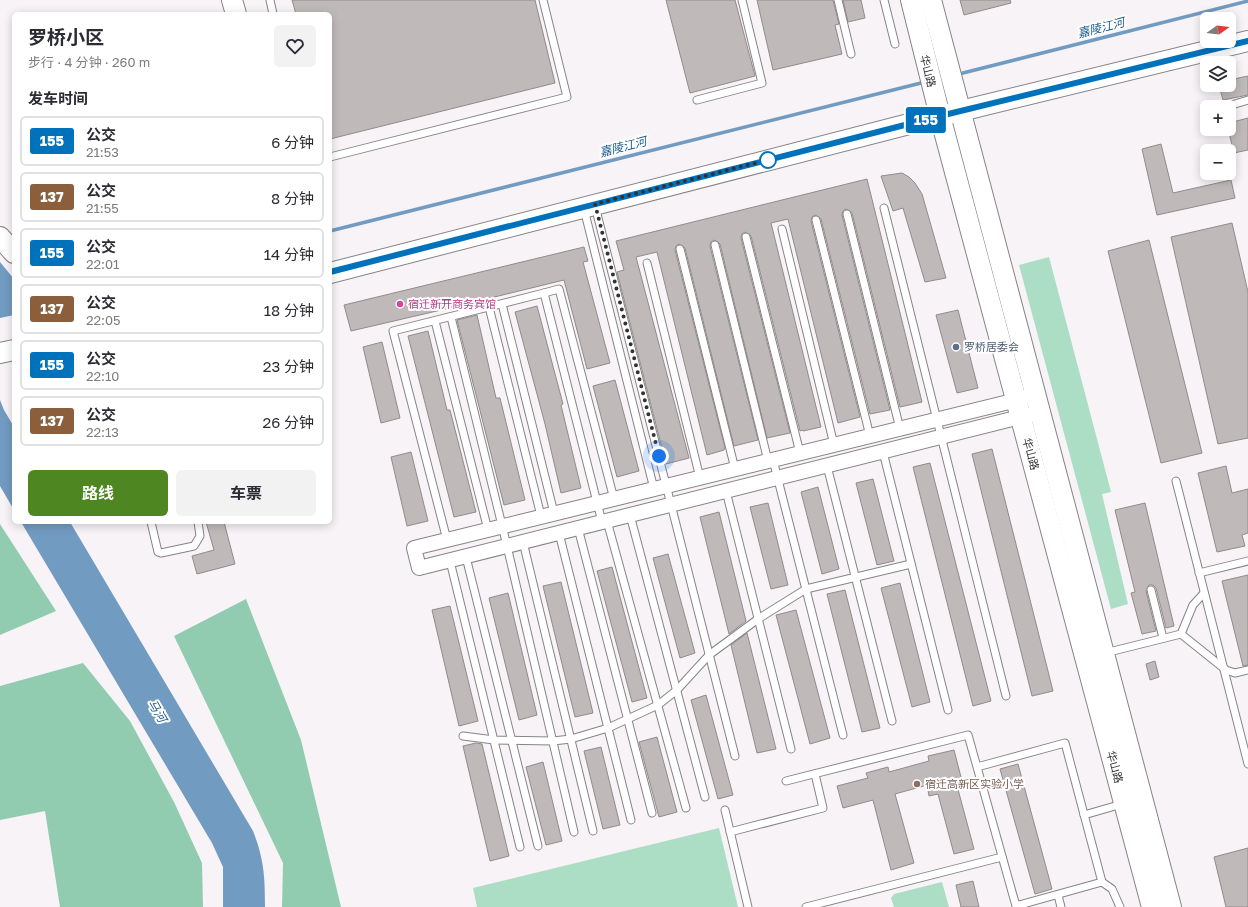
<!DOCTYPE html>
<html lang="zh">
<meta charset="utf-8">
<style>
:root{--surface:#fff;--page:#f2f2f3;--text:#2b2b33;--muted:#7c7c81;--line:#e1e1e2;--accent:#4e8621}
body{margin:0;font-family:"Golos Text","Noto Sans SC",sans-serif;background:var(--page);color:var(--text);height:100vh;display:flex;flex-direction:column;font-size:15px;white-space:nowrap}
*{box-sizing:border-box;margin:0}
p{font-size:13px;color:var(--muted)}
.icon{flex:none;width:22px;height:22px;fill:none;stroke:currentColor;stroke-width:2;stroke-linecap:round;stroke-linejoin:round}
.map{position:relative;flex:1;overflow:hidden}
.sheet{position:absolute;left:12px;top:12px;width:320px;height:512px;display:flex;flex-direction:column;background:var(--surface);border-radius:6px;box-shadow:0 2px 10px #0003}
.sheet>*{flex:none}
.badge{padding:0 8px;border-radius:3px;font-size:14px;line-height:26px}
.needle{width:26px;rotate:76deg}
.buttons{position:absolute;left:1200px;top:12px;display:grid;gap:8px}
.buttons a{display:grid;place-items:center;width:36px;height:36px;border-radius:6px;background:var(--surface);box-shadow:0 2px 10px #0003;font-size:20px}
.you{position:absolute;width:20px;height:20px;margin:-10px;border:3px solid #fff;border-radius:50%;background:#1a73e8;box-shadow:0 0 0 6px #1a73e833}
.map>.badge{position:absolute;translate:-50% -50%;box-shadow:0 0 0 2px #fff}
h2{padding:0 16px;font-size:15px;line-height:36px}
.round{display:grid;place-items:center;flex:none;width:42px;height:42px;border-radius:6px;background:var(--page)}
.overview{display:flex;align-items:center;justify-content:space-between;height:68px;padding:0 16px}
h1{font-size:19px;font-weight:700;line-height:30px}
.primary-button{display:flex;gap:8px;margin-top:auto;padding:8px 16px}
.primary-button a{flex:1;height:46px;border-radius:6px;background:var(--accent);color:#fff;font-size:16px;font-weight:700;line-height:46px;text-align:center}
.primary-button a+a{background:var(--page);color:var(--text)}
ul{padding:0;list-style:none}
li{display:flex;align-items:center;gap:12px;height:50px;margin:0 8px 6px;padding:0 8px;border:2px solid var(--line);border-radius:6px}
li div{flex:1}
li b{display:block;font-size:15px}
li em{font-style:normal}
li .badge{min-width:44px;font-weight:700;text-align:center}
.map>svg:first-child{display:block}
.green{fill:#acdec6}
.forest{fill:#91ccb1}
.water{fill:#729bc1}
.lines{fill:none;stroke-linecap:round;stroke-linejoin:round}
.stream{stroke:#729bc1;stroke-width:3.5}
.building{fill:#bfbab9;stroke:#918b8a}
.lane-casing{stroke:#878488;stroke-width:9}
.street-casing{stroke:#878488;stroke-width:16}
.secondary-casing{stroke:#878488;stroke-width:22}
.lane{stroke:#fff;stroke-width:7}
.street{stroke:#fff;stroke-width:14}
.secondary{stroke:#fff;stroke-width:20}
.line-casing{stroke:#fff;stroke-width:9}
.line{stroke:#0072bc;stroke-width:6}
.walk{stroke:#323133;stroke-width:4;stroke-dasharray:0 7.2}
.stop-dot{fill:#fff;stroke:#0072bc;stroke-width:2}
.hotel-dot{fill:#d1479c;stroke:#fff;stroke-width:1.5}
.service-dot{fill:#5c6f8a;stroke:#fff;stroke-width:1.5}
.education-dot{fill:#8d6e63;stroke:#fff;stroke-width:1.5}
.labels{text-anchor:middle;stroke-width:4;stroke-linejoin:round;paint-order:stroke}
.street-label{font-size:11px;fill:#323133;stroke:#fff}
.hotel-label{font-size:11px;fill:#b23c85;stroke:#fff;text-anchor:start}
.service-label{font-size:11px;fill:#4e5e75;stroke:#fff;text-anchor:start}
.education-label{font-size:11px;fill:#785e54;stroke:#fff;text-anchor:start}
.water-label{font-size:12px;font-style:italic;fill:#1b5a8b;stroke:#fff}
</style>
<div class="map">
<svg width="1248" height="907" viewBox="0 0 1248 907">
<rect width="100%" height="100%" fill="#f7f3f7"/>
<g class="green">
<path d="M 1049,257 L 1111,492 L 1102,494 L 1128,604 L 1111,609 L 1019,265 Z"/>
<path d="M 719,828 L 738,907 L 477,907 L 473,888 Z"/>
<path d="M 942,882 L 949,907 L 894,907 L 891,898 L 894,894 Z"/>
</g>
<g class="forest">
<path d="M 0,524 L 56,611 L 0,635 Z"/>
<path d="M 246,599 L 301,740 L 341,907 L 282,907 L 283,863 L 174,636 Z"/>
<path d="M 83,663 L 130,721 L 174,802 L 202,863 L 203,907 L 60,907 L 45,811 L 0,820 L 0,686 Z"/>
</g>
<g class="water">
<path d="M 0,262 L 14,279 L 14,315 L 0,318 Z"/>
<path d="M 0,400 L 4,410 L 14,427 L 14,510 L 0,486 Z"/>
<path d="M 21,522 L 70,522 L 253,831 C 264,859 265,877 265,907 L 223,907 L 223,867 L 212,843 Z"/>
</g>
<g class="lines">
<g class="stream">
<path d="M 959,74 L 1248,1"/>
<path d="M 330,231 L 921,83"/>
</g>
</g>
<g class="building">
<path d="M 292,0 L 535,0 L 555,83 L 330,139 L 330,14 L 296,14 Z"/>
<path d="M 666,0 L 735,0 L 755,76 L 690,93 Z"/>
<path d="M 757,0 L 833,0 L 839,24 L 835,25 L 842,54 L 773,70 Z"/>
<path d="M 843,0 L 861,0 L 865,18 L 848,22 Z"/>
<path d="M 960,0 L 1010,0 L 1011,3 L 964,15 Z"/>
<path d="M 1248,76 L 1248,95 L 1223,100 L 1219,85 L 1229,85 L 1229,80 Z"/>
<path d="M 1248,118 L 1248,150 L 1234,153 L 1228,129 L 1229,123 Z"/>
<path d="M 1161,144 L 1173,193 L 1231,180 L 1235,198 L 1157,215 L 1142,149 Z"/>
<path d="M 902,173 L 909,177 L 915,183 L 922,194 L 946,278 L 925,282 L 903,208 L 893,211 L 881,176 Z"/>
<path d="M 867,179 L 922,402 L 900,407 L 852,213 L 846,209 L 843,211 L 842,215 L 890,410 L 870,414 L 821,219 L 815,215 L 812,217 L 811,221 L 860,417 L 838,423 L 788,219 L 771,223 L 821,427 L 803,431 L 802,430 L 800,431 L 751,236 L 745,232 L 742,234 L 741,238 L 790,433 L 767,438 L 720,244 L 714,240 L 711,242 L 710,246 L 758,440 L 734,446 L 685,248 L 679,244 L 676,246 L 675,250 L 725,448 L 724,450 L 707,455 L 657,252 L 636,257 L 689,458 L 666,464 L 617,272 L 624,270 L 616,241 Z"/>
<path d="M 1232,223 L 1248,292 L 1248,438 L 1218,444 L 1171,237 Z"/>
<path d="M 1149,240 L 1202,453 L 1161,463 L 1108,251 Z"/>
<path d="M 584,247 L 588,261 L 583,262 L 610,363 L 587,369 L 564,280 L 474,302 L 475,305 L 454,310 L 454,307 L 351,331 L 344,305 Z"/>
<path d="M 537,306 L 563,404 L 561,405 L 581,488 L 561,493 L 545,424 L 515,312 Z"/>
<path d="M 958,310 L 978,388 L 957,393 L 936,315 Z"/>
<path d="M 477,315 L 496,398 L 500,398 L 525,500 L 504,505 L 457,320 Z"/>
<path d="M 428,331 L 447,410 L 450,410 L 476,512 L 454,517 L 408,336 Z"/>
<path d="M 382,342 L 400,418 L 381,423 L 363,347 Z"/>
<path d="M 615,380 L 639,471 L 617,477 L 593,386 Z"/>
<path d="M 992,449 L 1053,691 L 1032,696 L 972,454 Z"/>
<path d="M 411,452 L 428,521 L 407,526 L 391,457 Z"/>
<path d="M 930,463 L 991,701 L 973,706 L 913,467 Z"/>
<path d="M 1226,466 L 1232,493 L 1248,489 L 1248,533 L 1242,535 L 1245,546 L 1217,552 L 1198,473 Z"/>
<path d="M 873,479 L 894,561 L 877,565 L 856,483 Z"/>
<path d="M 818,487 L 839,569 L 822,574 L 801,492 Z"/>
<path d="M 768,503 L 788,585 L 771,589 L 750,507 Z"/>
<path d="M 1145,503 L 1174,626 L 1166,628 L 1156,588 L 1153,585 L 1149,585 L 1146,591 L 1156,631 L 1142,634 L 1131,593 L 1135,592 L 1115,510 Z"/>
<path d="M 719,512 L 746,621 L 729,634 L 700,517 Z"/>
<path d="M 206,522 L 224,522 L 235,564 L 197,574 L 192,556 L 214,550 Z"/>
<path d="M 668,554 L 695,653 L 680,658 L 653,558 Z"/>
<path d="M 612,567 L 647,698 L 632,702 L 597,571 Z"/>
<path d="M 1248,575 L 1248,665 L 1243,666 L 1222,581 Z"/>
<path d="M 561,582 L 593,713 L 575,717 L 543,586 Z"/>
<path d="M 900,583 L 930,702 L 912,707 L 881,588 Z"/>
<path d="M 845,590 L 880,728 L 862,732 L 827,594 Z"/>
<path d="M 508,593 L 537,715 L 519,720 L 489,598 Z"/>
<path d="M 450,606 L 478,721 L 459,726 L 432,610 Z"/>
<path d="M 796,610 L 830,738 L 810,744 L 776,615 Z"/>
<path d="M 747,633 L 776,749 L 757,753 L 731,645 Z"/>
<path d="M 1155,661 L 1159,677 L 1150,680 L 1146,664 Z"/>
<path d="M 706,695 L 733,795 L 718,799 L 691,700 Z"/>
<path d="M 657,737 L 677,812 L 659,817 L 639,742 Z"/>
<path d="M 476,743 L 482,744 L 509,856 L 490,861 L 463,746 Z"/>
<path d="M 601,747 L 620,825 L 603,829 L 584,751 Z"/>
<path d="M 954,750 L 962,781 L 956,782 L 974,849 L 954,854 L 938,794 L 929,796 L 927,785 L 895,794 L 914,863 L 891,870 L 873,800 L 843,808 L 837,786 L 868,778 L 866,773 L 888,767 L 889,772 L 929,761 L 928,756 Z"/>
<path d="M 543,762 L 562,841 L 546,845 L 526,767 Z"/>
<path d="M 1018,764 L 1052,889 L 1035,894 L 1000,769 Z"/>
<path d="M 1248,848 L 1248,907 L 1226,907 L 1214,857 Z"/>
<path d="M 973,881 L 979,907 L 961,907 L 956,885 Z"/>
</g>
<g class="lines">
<g class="lane-casing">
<g id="lane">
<path d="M 270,0 L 273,14"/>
<path d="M 838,0 L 851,54"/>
<path d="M 884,0 L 895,44"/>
<path d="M 697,100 L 762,83 L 742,0"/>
<path d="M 1225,107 L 1248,100"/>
<path d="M 330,157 L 567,97 L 543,0"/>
<path d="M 595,206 L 735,756"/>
<path d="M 884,208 L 1006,696"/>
<path d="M 584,209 L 654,489"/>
<path d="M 847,214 L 900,429"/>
<path d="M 816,220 L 870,436"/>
<path d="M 782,229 L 834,445"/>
<path d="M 746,237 L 800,453"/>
<path d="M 715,245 L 768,461"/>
<path d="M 680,249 L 735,469"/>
<path d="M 647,263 L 700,478"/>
<path d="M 544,293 L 559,289 L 614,499"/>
<path d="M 502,304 L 554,513"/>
<path d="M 489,307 L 541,516"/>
<path d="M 451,317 L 507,546 L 574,832"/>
<path d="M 435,321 L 488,530"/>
<path d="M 883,452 L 948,710"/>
<path d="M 773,460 L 843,735"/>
<path d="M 827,466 L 892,721"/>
<path d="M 1176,481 L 1248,764"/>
<path d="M 726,491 L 791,749"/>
<path d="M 630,515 L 705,797"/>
<path d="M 607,521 L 686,808"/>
<path d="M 151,522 L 158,552 L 161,553 L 194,546 L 200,536 L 198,522"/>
<path d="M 578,528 L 652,813"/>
<path d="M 559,533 L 631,820"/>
<path d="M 447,540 L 393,331 L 544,293 L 602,522"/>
<path d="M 523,542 L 593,831"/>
<path d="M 466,557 L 538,846"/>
<path d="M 450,561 L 520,847"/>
<path d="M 1199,573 L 1248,561"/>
<path d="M 1151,590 L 1163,638"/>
<path d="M 1181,634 L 1226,670 L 1235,673 L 1248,670"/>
<path d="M 1181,634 L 1193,605 L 1204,593"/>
<path d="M 1105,653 L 1181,634"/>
<path d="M 463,736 L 494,740 L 553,741 L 571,739 L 608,728 L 658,705 L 677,690 L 709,655 L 758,619 L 806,589 L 911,564"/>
<path d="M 786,781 L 968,735 L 1016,906 L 1102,882 L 1065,743 L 977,767"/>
<path d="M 725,810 L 748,907"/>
<path d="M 1084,815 L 1122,804"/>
<path d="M 730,832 L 823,808 L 815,774"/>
<path d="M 1102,882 L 1112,889 L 1120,907"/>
<path d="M 1058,895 L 1061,907"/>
<path d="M 806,907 L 1002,857"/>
</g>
</g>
<g class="street-casing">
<path id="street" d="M 1025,398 L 414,548 L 419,568 L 1028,415"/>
</g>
<g class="secondary-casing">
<g id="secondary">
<path d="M 232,0 L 236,14"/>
<path d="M 911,0 L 940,116 L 1152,907"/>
<path d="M 931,0 L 1171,907"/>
<path d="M 0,237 L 14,253"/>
<path d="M 330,273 L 940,116 L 1248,41"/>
<path d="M 0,353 L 14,350"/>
</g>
</g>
<use href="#lane" class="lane"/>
<use href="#street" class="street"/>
<use href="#secondary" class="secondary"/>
</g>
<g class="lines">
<g class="line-casing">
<path id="line" d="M 330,272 L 940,116 L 1248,41"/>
</g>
<use href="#line" class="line"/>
<path class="walk" d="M 659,456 L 595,204 L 775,158 L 768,160"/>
</g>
<circle class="stop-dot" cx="768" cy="160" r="8"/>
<circle class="hotel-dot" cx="400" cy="304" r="4"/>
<circle class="service-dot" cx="956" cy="347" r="4"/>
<circle class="education-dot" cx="917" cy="784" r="4"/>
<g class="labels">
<g class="street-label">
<text transform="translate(928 71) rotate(76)" y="4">华山路</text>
<text transform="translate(1031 454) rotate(75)" y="4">华山路</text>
<text transform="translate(1115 767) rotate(75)" y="4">华山路</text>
</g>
<g class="hotel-label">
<text x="408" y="308">宿迁新开商务宾馆</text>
</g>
<g class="service-label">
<text x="964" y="351">罗桥居委会</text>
</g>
<g class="education-label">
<text x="925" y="788">宿迁高新区实验小学</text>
</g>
<g class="water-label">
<text transform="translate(1101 28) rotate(-14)" y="4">嘉陵江河</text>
<text transform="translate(623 147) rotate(-14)" y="4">嘉陵江河</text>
<text transform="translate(157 711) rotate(59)" y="4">马河</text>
</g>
</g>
</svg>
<div class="buttons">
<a><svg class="needle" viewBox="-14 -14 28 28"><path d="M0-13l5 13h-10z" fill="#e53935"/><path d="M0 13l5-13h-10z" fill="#7c7c81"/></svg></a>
<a><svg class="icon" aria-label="layers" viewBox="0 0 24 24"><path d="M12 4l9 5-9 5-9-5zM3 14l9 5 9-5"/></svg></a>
<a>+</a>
<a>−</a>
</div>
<div class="you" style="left:659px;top:456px"></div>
<b class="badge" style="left:926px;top:120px;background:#0072bc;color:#fff">155</b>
<section class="sheet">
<div class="overview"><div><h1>罗桥小区</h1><p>步行 · 4 分钟 · 260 m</p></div><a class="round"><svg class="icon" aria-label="heart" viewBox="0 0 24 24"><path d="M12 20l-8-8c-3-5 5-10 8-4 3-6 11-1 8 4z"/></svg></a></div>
<h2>发车时间</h2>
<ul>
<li><span class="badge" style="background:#0072bc;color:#fff">155</span><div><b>公交</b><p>21:53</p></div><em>6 分钟</em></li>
<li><span class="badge" style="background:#8b5e3c;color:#fff">137</span><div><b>公交</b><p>21:55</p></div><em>8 分钟</em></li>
<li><span class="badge" style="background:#0072bc;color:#fff">155</span><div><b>公交</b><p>22:01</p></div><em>14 分钟</em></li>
<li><span class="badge" style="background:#8b5e3c;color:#fff">137</span><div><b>公交</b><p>22:05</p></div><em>18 分钟</em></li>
<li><span class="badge" style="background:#0072bc;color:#fff">155</span><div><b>公交</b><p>22:10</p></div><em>23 分钟</em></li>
<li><span class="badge" style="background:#8b5e3c;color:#fff">137</span><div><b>公交</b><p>22:13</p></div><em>26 分钟</em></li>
</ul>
<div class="primary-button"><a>路线</a><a>车票</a></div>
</section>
</div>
